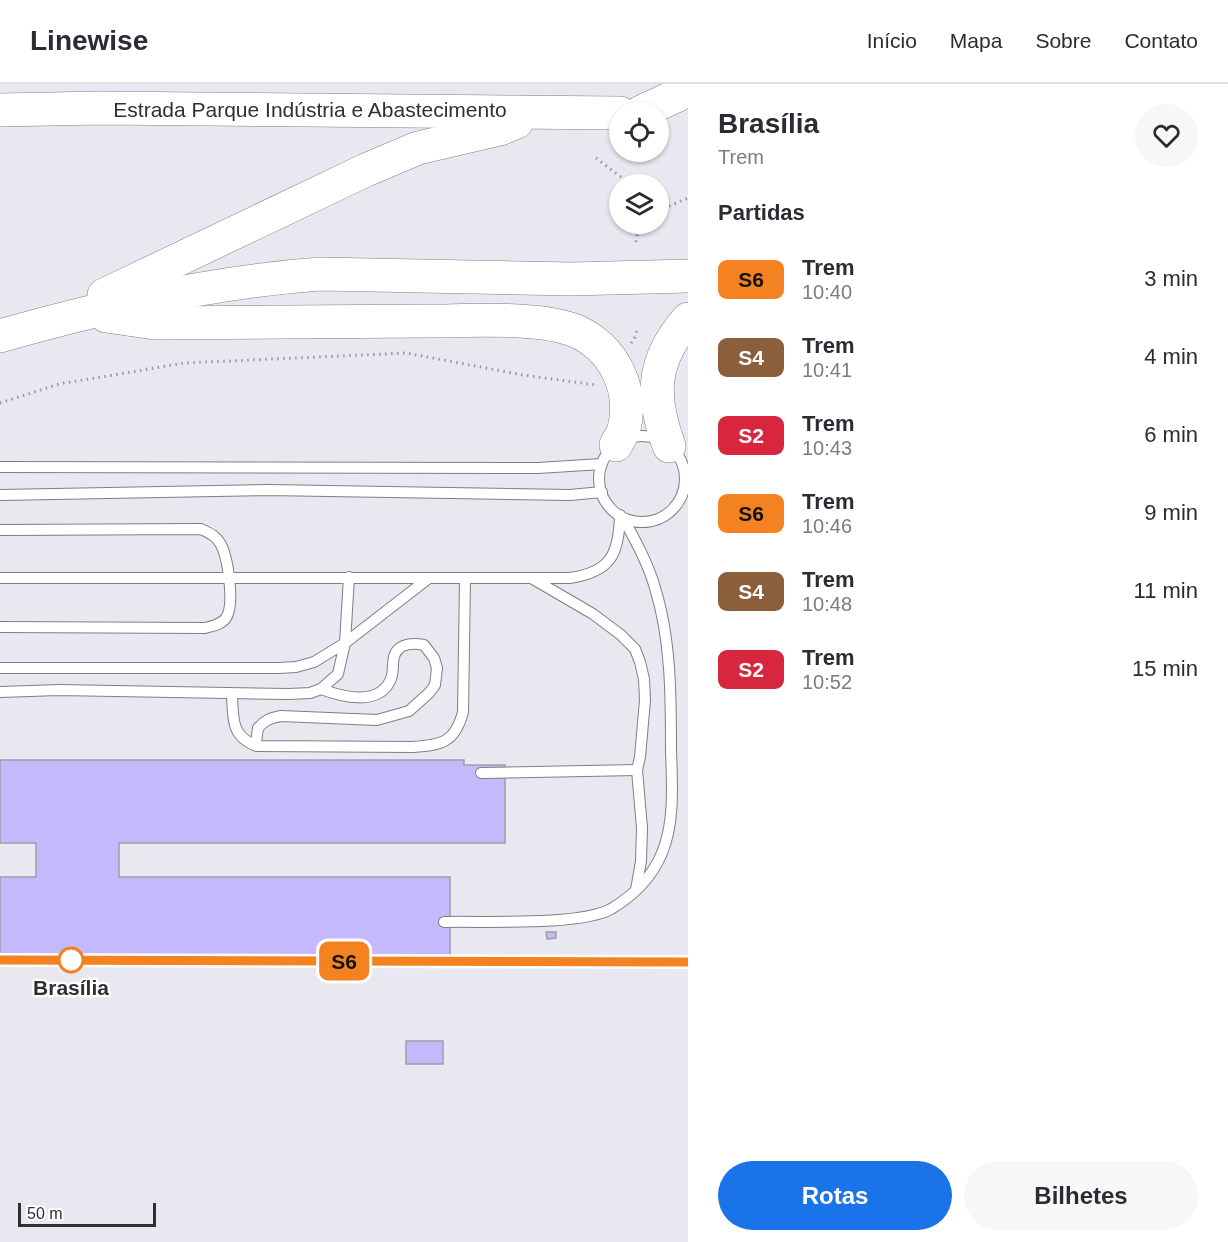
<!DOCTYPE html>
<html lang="pt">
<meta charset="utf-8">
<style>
:root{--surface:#fff;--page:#f7f7f7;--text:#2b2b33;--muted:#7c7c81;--line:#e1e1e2;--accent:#1a73e8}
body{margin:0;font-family:Helvetica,sans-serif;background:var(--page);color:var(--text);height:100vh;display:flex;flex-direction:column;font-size:22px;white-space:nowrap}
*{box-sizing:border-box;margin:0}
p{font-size:20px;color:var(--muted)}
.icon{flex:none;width:33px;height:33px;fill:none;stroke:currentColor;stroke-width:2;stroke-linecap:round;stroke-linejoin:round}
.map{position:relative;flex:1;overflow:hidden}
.panel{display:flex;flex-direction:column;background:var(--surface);width:540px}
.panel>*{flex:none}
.badge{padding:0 12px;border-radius:9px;font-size:21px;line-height:39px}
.fabs{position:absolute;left:609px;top:18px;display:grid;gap:12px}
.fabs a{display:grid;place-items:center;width:60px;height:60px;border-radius:50%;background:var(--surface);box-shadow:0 2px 4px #0004;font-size:30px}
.scale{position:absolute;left:18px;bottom:15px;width:138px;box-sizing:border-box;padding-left:6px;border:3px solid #303033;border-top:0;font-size:16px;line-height:21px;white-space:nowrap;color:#303033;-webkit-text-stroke:4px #fff;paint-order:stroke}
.map>.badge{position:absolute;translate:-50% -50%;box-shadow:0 0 0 3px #fff}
h2{padding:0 30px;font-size:22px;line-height:54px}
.round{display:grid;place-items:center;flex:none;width:63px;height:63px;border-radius:32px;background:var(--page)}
.head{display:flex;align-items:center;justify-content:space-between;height:102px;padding:0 30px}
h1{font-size:28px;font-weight:600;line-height:45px}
.cta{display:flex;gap:12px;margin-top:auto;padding:12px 30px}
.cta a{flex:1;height:69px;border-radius:36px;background:var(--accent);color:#fff;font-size:24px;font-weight:600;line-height:69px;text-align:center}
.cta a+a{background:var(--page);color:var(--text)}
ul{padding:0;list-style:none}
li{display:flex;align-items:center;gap:18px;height:78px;padding:0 30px}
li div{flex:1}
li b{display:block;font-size:22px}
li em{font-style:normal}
li .badge{min-width:66px;font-weight:700;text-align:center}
header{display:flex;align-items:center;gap:36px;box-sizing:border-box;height:84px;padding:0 30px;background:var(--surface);border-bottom:2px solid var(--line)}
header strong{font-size:28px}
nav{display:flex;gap:33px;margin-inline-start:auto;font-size:21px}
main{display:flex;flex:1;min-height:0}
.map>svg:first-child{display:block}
.building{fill:#c6b8fc;stroke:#9f9da5;stroke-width:1.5}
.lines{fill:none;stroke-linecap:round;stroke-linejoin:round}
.service-casing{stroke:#7f7e85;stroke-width:12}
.trunk-casing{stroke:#7f7e85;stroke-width:34}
.path{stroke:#97969c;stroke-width:3;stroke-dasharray:1.5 4.5;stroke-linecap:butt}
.service{stroke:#fff;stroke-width:10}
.trunk{stroke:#fff;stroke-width:33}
.rail{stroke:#4e4e52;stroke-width:4.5;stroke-dasharray:9 4.5;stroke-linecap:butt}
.line-casing{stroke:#fff;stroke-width:14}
.line{stroke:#f58220;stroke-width:9}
.stop-dot{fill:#fff;stroke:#f58220;stroke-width:3}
.labels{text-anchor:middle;stroke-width:4.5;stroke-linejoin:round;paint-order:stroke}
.street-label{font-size:21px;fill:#303033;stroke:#fff}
.stop-label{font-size:21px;font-weight:bold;fill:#303033;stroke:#fff}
</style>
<header>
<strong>Linewise</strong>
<nav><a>Início</a><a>Mapa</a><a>Sobre</a><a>Contato</a></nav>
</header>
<main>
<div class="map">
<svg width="688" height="1158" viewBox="0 0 688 1158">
<rect width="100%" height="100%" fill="#e9e8f0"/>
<g class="building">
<path d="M 0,676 L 464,676 L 464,681 L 505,681 L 505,759 L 119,759 L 119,793 L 450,793 L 450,879 L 0,879 L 0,793 L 36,793 L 36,759 L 0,759 Z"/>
<path d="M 546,848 L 556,848 L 556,854 L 547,855 Z"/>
<rect x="406" y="957" width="37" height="23"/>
</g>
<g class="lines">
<g class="service-casing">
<g id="service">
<circle cx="642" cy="395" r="43"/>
<path d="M 0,383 L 538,384 L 602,380"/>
<path d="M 0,411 L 268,406 L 570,411 L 602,408"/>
<path d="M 0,446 L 201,445 C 209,449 215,451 220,459 C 228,472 235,521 226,534 C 221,541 212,542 205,544 L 0,543"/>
<path d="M 0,494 L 570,494 C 611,488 619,470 620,431"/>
<path d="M 533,495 L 593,530 L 621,551 L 635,565 L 640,578 L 644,595 L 645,616 L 640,673 L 637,686 L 642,744 L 641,777 L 636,806"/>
<path d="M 0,584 L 279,584 L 296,583 L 314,578 L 345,559 L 429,494"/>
<path d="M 0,608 L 59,606 L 289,610 L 310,609 L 321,605 L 338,590 L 345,559 L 349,493"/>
<path d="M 232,610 C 233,634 231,653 257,662 L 413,663 C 441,661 455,659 463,628 L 465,494"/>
<path d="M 257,662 L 256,658 L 258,644 C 265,636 270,634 281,632 L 377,636 L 409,627 L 429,609 L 435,601 L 437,584 L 434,574 L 424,561 C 414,559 400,559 395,570 C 391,579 395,588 390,597 C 378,622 342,613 321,605"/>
<path d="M 481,689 L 637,686"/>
<path d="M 444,838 C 483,837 580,842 611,825 C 633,812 652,793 662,769 C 675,738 672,699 671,666 C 671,612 671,555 655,504 C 648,479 635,456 623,434"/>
</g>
</g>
<g class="trunk-casing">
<g id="trunk">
<path d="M 0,26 L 100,24 L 620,29"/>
<path d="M 641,28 L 678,11 L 688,0"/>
<path d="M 104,211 L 366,86 L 418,64 L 500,45 L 517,38"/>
<path d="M 106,232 L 155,239 C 246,239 337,238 427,237 C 468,237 540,232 576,247 C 614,264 634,305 624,345 C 623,350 618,356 616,361"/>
<path d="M 0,252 C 104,222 211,198 320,190 L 572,195 L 688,192"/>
<path d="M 669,362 C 651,312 651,277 688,235"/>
</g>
</g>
<g class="path">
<path d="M 596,74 L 630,100"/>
<path d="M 658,127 L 688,114"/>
<path d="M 636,158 L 638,147 L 645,140"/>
<path d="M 631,259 L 634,256 L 637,245"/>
<path d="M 0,319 L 59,300 L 185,279 L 406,269 L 523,291 L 596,301"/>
</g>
<use href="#service" class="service"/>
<use href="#trunk" class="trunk"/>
<path class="rail" d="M 0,876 L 688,878"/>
</g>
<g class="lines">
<g class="line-casing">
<path id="line" d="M 0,876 L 688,878"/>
</g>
<use href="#line" class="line"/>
</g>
<circle class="stop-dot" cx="71" cy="876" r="12"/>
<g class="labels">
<g class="street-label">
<text x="310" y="33">Estrada Parque Indústria e Abastecimento</text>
</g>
<g class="stop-label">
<text x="71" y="911">Brasília</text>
</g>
</g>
</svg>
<div class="fabs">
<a><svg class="icon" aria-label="locate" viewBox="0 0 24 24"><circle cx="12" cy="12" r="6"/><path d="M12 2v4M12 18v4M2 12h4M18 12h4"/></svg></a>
<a><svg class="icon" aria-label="layers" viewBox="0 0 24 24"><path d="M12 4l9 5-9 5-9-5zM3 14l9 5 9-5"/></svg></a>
</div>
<div class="scale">50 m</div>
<b class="badge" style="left:344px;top:877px;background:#f58220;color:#111">S6</b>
</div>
<section class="panel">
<div class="head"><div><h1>Brasília</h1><p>Trem</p></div><a class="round"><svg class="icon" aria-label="heart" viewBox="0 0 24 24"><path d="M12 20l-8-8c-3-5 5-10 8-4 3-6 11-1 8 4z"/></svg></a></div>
<h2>Partidas</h2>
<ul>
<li><span class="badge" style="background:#f58220;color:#111">S6</span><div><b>Trem</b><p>10:40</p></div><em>3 min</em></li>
<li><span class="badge" style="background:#8b5e3c;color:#fff">S4</span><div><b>Trem</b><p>10:41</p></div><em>4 min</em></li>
<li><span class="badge" style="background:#d7263d;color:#fff">S2</span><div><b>Trem</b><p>10:43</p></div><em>6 min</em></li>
<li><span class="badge" style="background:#f58220;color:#111">S6</span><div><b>Trem</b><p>10:46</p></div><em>9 min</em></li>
<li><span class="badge" style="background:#8b5e3c;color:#fff">S4</span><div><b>Trem</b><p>10:48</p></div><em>11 min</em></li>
<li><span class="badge" style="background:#d7263d;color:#fff">S2</span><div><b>Trem</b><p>10:52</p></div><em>15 min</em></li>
</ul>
<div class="cta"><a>Rotas</a><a>Bilhetes</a></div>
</section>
</main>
